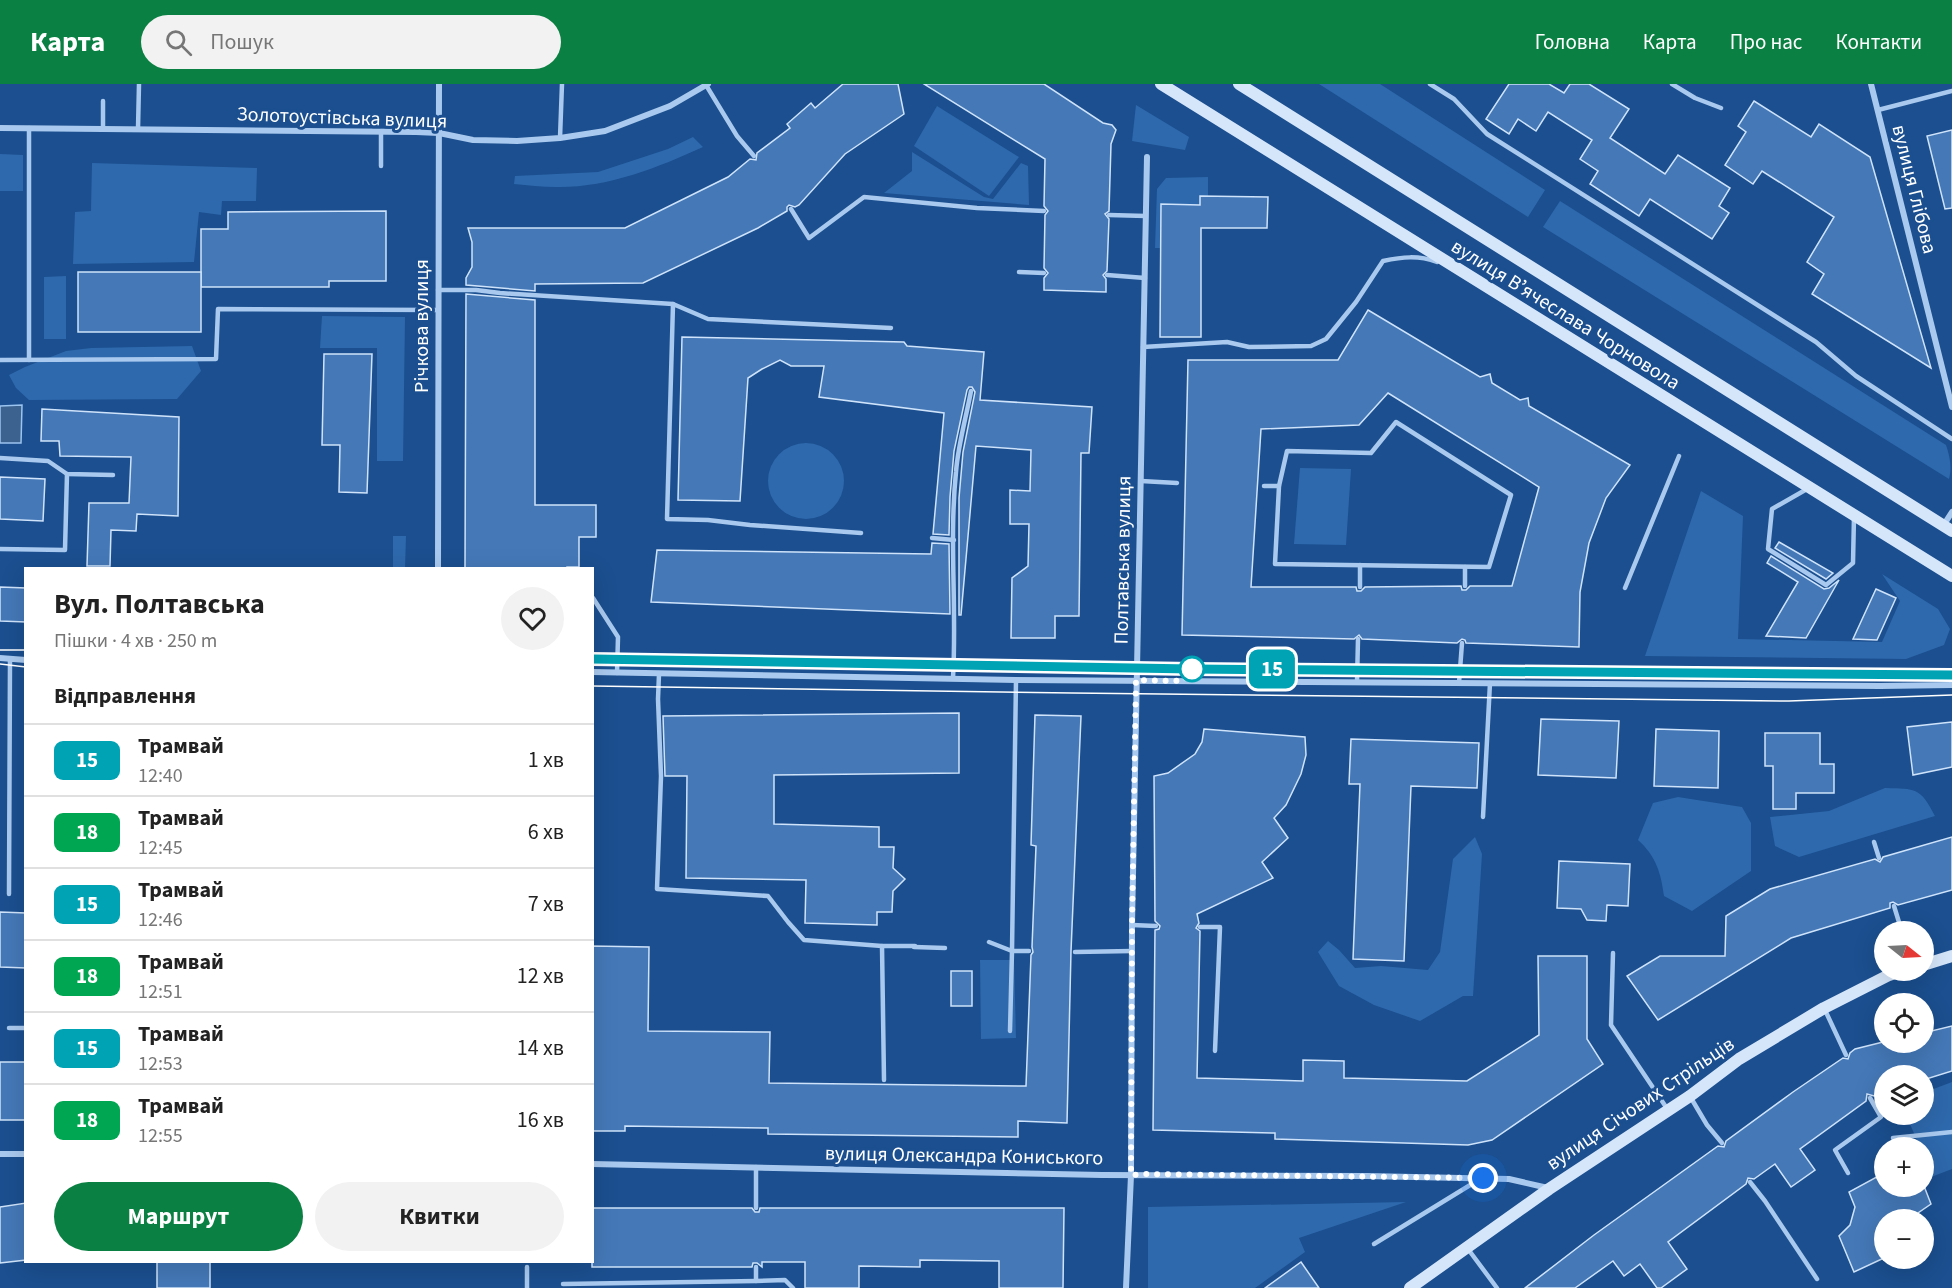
<!DOCTYPE html>
<html lang="uk">
<meta charset="utf-8">
<style>
:root{--surface:#fff;--page:#f2f2f2;--text:#222;--muted:#767676;--line:#e0e0e0;--accent:#0b8043}
body{margin:0;font-family:"Source Sans 3",sans-serif;background:var(--page);color:var(--text);height:100vh;display:flex;flex-direction:column;font-size:22px;white-space:nowrap}
*{box-sizing:border-box;margin:0}
p{font-size:20px;color:var(--muted)}
.icon{flex:none;width:33px;height:33px;fill:none;stroke:currentColor;stroke-width:2;stroke-linecap:round;stroke-linejoin:round}
.map{position:relative;flex:1;overflow:hidden}
.drawer{position:absolute;left:24px;top:483px;width:570px;height:696px;display:flex;flex-direction:column;background:var(--surface);border-radius:0px;box-shadow:0 6px 24px #0002}
.drawer>*{flex:none}
.badge{padding:0 12px;border-radius:9px;font-size:21px;line-height:39px}
.needle{width:39px;rotate:108deg}
.fabs{position:absolute;left:1874px;top:837px;display:grid;gap:12px}
.fabs a{display:grid;place-items:center;width:60px;height:60px;border-radius:50%;background:var(--surface);box-shadow:0 6px 24px #0002;font-size:30px}
.you{position:absolute;width:30px;height:30px;margin:-15px;border:4px solid #fff;border-radius:50%;background:#1a73e8;box-shadow:0 0 0 9px #1a73e833}
.map>.badge{position:absolute;translate:-50% -50%;box-shadow:0 0 0 3px #fff}
h2{padding:0 30px;font-size:22px;line-height:54px}
.round{display:grid;place-items:center;flex:none;width:63px;height:63px;border-radius:32px;background:var(--page)}
.summary{display:flex;align-items:center;justify-content:space-between;height:102px;padding:0 30px}
h1{font-size:28px;font-weight:700;line-height:45px}
.primary-button{display:flex;gap:12px;margin-top:auto;padding:12px 30px}
.primary-button a{flex:1;height:69px;border-radius:36px;background:var(--accent);color:#fff;font-size:24px;font-weight:700;line-height:69px;text-align:center}
.primary-button a+a{background:var(--page);color:var(--text)}
ul{padding:0;list-style:none}
li{display:flex;align-items:center;gap:18px;height:72px;padding:0 30px;border-top:2px solid var(--line)}
li div{flex:1}
li b{display:block;font-size:22px}
li em{font-style:normal}
li .badge{min-width:66px;font-weight:700;text-align:center}
header{display:flex;align-items:center;gap:36px;box-sizing:border-box;height:84px;padding:0 30px;background:var(--accent);color:#fff}
header strong{font-size:28px}
nav{display:flex;gap:33px;margin-inline-start:auto;font-size:21px}
.search{width:420px;height:54px;background:var(--page);display:flex;align-items:center;gap:15px;box-sizing:border-box;padding:0 21px;border-radius:33px;color:var(--muted);font-size:22px}
.map>svg:first-child{display:block}
.green{fill:#2e69ad}
.water{fill:#3c6290;stroke:#9cc4f0;stroke-width:1.5}
.building{fill:#4478b7;stroke:#cfe3fa;stroke-width:1.5;fill-rule:evenodd}
.lines{fill:none;stroke-linecap:round;stroke-linejoin:round}
.service{stroke:#a9c9ee;stroke-width:4.5}
.minor{stroke:#a9c9ee;stroke-width:6}
.secondary{stroke:#d6e6fa;stroke-width:12}
.tram{stroke:#fff;stroke-width:1.5}
.line-casing{stroke:#fff;stroke-width:14}
.line{stroke:#00a3b4;stroke-width:9}
.walk{stroke:#fff;stroke-width:6;stroke-dasharray:0 10.8}
.stop-dot{fill:#fff;stroke:#00a3b4;stroke-width:3}
.labels{text-anchor:middle;stroke-width:6;stroke-linejoin:round;paint-order:stroke}
.street-label{font-size:20px;fill:#fff;stroke:#1b4f8f}
</style>
<header>
<strong>Карта</strong>
<div class="search"><svg class="icon" aria-label="search" viewBox="0 0 24 24"><circle cx="10" cy="10" r="6"/><path d="M15 15l6 6"/></svg>Пошук</div>
<nav><a>Головна</a><a>Карта</a><a>Про нас</a><a>Контакти</a></nav>
</header>
<div class="map">
<svg width="1952" height="1204" viewBox="0 0 1952 1204">
<rect width="100%" height="100%" fill="#1b4f8f"/>
<g class="green">
<path d="M 1319,0 L 1380,0 L 1545,106 L 1528,133 Z"/>
<path d="M 1136,21 L 1189,53 L 1185,66 L 1132,57 Z"/>
<path d="M 937,22 L 1019,73 L 989,112 L 914,62 Z"/>
<path d="M 693,53 L 703,63 C 657,84 607,104 556,103 C 542,103 528,101 514,100 L 515,92 L 598,88 L 668,65 Z"/>
<path d="M 912,68 L 984,113 L 993,115 L 1021,79 L 1028,82 L 1029,121 L 884,109 L 912,87 Z"/>
<path d="M 0,70 L 23,71 L 23,107 L 0,107 Z"/>
<path d="M 92,79 L 257,84 L 256,117 L 222,117 L 221,131 L 199,128 L 194,178 L 73,180 L 75,128 L 91,127 Z"/>
<path d="M 1208,93 L 1208,112 L 1200,113 L 1200,121 L 1161,121 L 1161,164 L 1155,164 L 1157,105 L 1166,94 Z"/>
<path d="M 1560,117 L 1946,361 C 1950,373 1952,383 1949,395 L 1543,143 Z"/>
<path d="M 66,192 L 66,255 L 44,255 L 44,193 Z"/>
<path d="M 322,232 L 405,233 L 403,377 L 377,377 L 377,264 L 320,264 Z"/>
<path d="M 192,262 L 201,287 L 177,315 L 29,316 L 16,304 L 9,291 L 25,283 L 66,267 L 91,264 Z"/>
<circle cx="806" cy="397" r="38"/>
<path d="M 1300,384 L 1351,385 L 1346,461 L 1294,460 Z"/>
<path d="M 1701,407 L 1743,432 L 1738,555 L 1882,558 L 1900,517 L 1882,490 L 1938,525 L 1950,545 L 1944,561 L 1906,575 L 1645,572 Z"/>
<path d="M 393,452 L 406,452 L 405,484 L 393,484 Z"/>
<path d="M 1885,704 C 1916,705 1920,703 1935,732 L 1799,773 L 1775,762 L 1770,733 L 1829,727 Z"/>
<path d="M 1678,713 L 1742,723 L 1751,739 L 1751,787 L 1692,827 L 1664,812 C 1661,789 1656,772 1638,756 L 1653,719 Z"/>
<path d="M 1475,753 L 1482,770 L 1473,912 L 1463,912 L 1420,937 L 1374,921 L 1339,902 L 1318,868 L 1328,857 L 1339,866 L 1355,884 L 1381,882 L 1428,886 L 1440,868 L 1453,775 Z"/>
<path d="M 980,876 L 1014,876 L 1016,954 L 981,955 Z"/>
<path d="M 1952,998 L 1952,1085 L 1931,1093 L 1923,1072 L 1923,1064 L 1920,1063 L 1906,1031 L 1923,1030 L 1923,1009 Z"/>
<path d="M 1406,1118 L 1299,1154 L 1305,1168 L 1255,1204 L 1148,1204 L 1148,1123 Z"/>
</g>
<path class="water" d="M 22,321 L 21,359 L 0,359 L 0,322 Z"/>
<g class="building">
<path d="M 843,0 L 898,0 L 904,30 L 845,70 L 799,121 L 795,123 L 789,121 L 787,123 L 787,127 L 758,144 L 643,199 L 535,200 L 535,207 L 466,201 L 466,194 L 472,183 L 472,158 L 468,144 L 625,144 L 728,93 L 750,75 L 756,76 L 757,69 L 790,44 L 787,40 L 811,19 L 815,24 Z"/>
<path d="M 924,0 L 1044,0 L 1103,39 L 1112,41 L 1116,46 L 1111,60 L 1109,127 L 1105,130 L 1109,135 L 1107,187 L 1103,191 L 1106,195 L 1106,208 L 1044,206 L 1044,194 L 1048,189 L 1044,184 L 1045,131 L 1048,127 L 1044,122 L 1045,75 Z"/>
<path d="M 1509,0 L 1549,0 L 1564,9 L 1570,0 L 1589,0 L 1629,25 L 1610,54 L 1665,90 L 1678,71 L 1730,104 L 1719,122 L 1729,129 L 1712,155 L 1650,115 L 1639,132 L 1590,100 L 1598,87 L 1580,75 L 1592,56 L 1548,28 L 1536,47 L 1518,35 L 1509,50 L 1486,35 Z"/>
<path d="M 1754,17 L 1811,53 L 1819,40 L 1870,73 L 1931,284 L 1812,210 L 1824,190 L 1807,178 L 1834,133 L 1762,87 L 1753,100 L 1725,81 L 1746,48 L 1738,42 Z"/>
<path d="M 1952,46 L 1952,124 L 1945,125 L 1927,52 Z"/>
<path d="M 1200,112 L 1268,113 L 1267,144 L 1201,144 L 1201,253 L 1160,253 L 1161,120 L 1200,121 Z"/>
<path d="M 386,127 L 386,197 L 329,197 L 329,203 L 201,203 L 201,145 L 228,145 L 228,128 Z"/>
<rect x="78" y="188" width="123" height="60"/>
<path d="M 466,210 L 535,216 L 535,421 L 596,421 L 596,453 L 579,453 L 579,483 L 567,483 L 567,484 L 465,484 Z"/>
<path d="M 1368,226 L 1480,293 L 1490,290 L 1492,299 L 1520,316 L 1528,314 L 1529,322 L 1630,381 L 1606,414 L 1589,459 L 1580,508 L 1579,563 L 1466,559 L 1465,556 L 1462,555 L 1457,559 L 1362,555 L 1359,551 L 1354,555 L 1182,551 L 1188,276 L 1338,276 ZM 1388,309 L 1539,403 L 1512,502 L 1470,502 L 1466,506 L 1462,506 L 1461,502 L 1365,503 L 1361,507 L 1357,507 L 1356,503 L 1251,503 L 1261,345 L 1359,341 Z"/>
<path d="M 682,253 L 904,258 L 907,262 L 984,268 L 980,316 L 1092,323 L 1089,369 L 1081,369 L 1079,532 L 1055,532 L 1055,554 L 1011,554 L 1012,494 L 1028,482 L 1029,440 L 1010,440 L 1010,406 L 1030,407 L 1031,366 L 976,362 L 961,531 L 959,531 L 959,414 L 963,368 L 975,308 L 972,303 L 969,303 L 967,306 L 954,367 L 950,413 L 949,451 L 933,450 L 944,329 L 819,313 L 824,282 L 791,282 L 780,276 L 762,285 L 748,294 L 740,417 L 678,416 Z"/>
<path d="M 324,270 L 372,270 L 367,409 L 339,408 L 340,361 L 322,361 Z"/>
<path d="M 42,325 L 179,333 L 178,432 L 137,430 L 136,447 L 111,446 L 110,482 L 87,482 L 89,419 L 129,419 L 131,373 L 60,372 L 59,357 L 41,357 Z"/>
<path d="M 0,393 L 45,395 L 43,437 L 0,435 Z"/>
<path d="M 1779,458 L 1833,489 L 1826,495 L 1775,464 Z"/>
<path d="M 932,459 L 949,460 L 950,530 L 651,518 L 657,466 L 931,470 Z"/>
<path d="M 1771,472 L 1824,505 L 1829,504 L 1839,496 L 1806,554 L 1766,552 L 1798,498 L 1767,479 Z"/>
<path d="M 0,503 L 26,504 L 26,538 L 0,537 Z"/>
<path d="M 1876,505 L 1896,514 L 1877,556 L 1853,555 Z"/>
<path d="M 959,629 L 959,689 L 774,691 L 774,740 L 879,743 L 879,763 L 894,763 L 893,784 L 905,795 L 893,807 L 892,828 L 877,828 L 877,841 L 805,839 L 806,796 L 686,794 L 687,692 L 665,692 L 663,632 Z"/>
<path d="M 1035,631 L 1081,632 L 1071,867 L 1067,1039 L 1018,1037 L 1018,1053 L 768,1050 L 768,1044 L 625,1042 L 625,1047 L 592,1047 L 592,862 L 649,863 L 648,947 L 770,948 L 769,999 L 1026,1002 L 1031,871 L 1033,868 L 1032,863 L 1036,762 L 1031,761 Z"/>
<path d="M 1541,635 L 1619,637 L 1616,694 L 1538,691 Z"/>
<path d="M 1952,638 L 1952,683 L 1913,691 L 1907,643 Z"/>
<path d="M 1204,645 L 1305,653 L 1306,671 L 1301,690 L 1286,721 L 1274,734 L 1288,754 L 1262,778 L 1273,794 L 1197,830 L 1199,839 L 1196,844 L 1200,847 L 1197,994 L 1303,997 L 1303,976 L 1344,977 L 1344,994 L 1467,997 L 1539,951 L 1538,872 L 1587,872 L 1587,955 L 1603,980 L 1492,1056 L 1468,1061 L 1275,1055 L 1275,1049 L 1153,1046 L 1155,846 L 1159,845 L 1160,842 L 1155,837 L 1154,692 L 1168,689 L 1195,670 L 1202,658 Z"/>
<path d="M 1656,645 L 1719,647 L 1718,704 L 1654,702 Z"/>
<path d="M 1765,649 L 1820,649 L 1820,680 L 1834,680 L 1834,709 L 1796,709 L 1796,725 L 1773,725 L 1773,682 L 1765,682 Z"/>
<path d="M 1351,655 L 1479,659 L 1477,704 L 1411,702 L 1404,877 L 1353,875 L 1360,700 L 1349,700 Z"/>
<path d="M 1952,753 L 1952,806 L 1898,821 L 1893,818 L 1890,819 L 1890,824 L 1791,854 L 1658,936 L 1627,892 L 1660,872 L 1725,872 L 1726,832 L 1770,805 L 1875,775 L 1880,778 L 1883,773 Z"/>
<path d="M 1559,777 L 1630,780 L 1628,822 L 1607,821 L 1606,837 L 1587,836 L 1581,825 L 1557,824 Z"/>
<path d="M 0,828 L 26,829 L 26,884 L 0,883 Z"/>
<rect x="951" y="887" width="21" height="35"/>
<path d="M 1952,942 L 1952,987 L 1923,996 L 1923,992 L 1884,992 L 1884,1007 L 1874,1012 L 1867,1010 L 1866,1017 L 1800,1065 L 1815,1086 L 1791,1103 L 1775,1080 L 1754,1095 L 1748,1094 L 1746,1100 L 1668,1158 L 1687,1185 L 1661,1204 L 1657,1204 L 1640,1180 L 1624,1192 L 1613,1177 L 1575,1204 L 1525,1204 L 1594,1151 L 1718,1062 L 1724,1063 L 1726,1057 L 1793,1008 L 1843,974 L 1848,975 L 1850,969 L 1855,965 L 1883,958 L 1923,958 L 1923,949 Z"/>
<rect x="0" y="978" width="26" height="58"/>
<path d="M 1884,1089 L 1884,1102 L 1924,1102 L 1931,1120 L 1918,1129 L 1916,1136 L 1884,1136 L 1884,1174 L 1854,1188 L 1839,1152 L 1850,1141 L 1855,1123 L 1849,1108 Z"/>
<path d="M 26,1119 L 26,1176 L 0,1179 L 0,1123 Z"/>
<path d="M 592,1124 L 752,1124 L 755,1128 L 759,1128 L 760,1124 L 1064,1124 L 1063,1204 L 999,1204 L 999,1177 L 920,1176 L 920,1183 L 859,1182 L 859,1204 L 805,1204 L 805,1178 L 762,1178 L 762,1183 L 757,1179 L 753,1179 L 752,1183 L 592,1183 Z"/>
<rect x="157" y="1178" width="53" height="26"/>
<path d="M 1301,1178 L 1319,1204 L 1265,1204 Z"/>
</g>
<g class="lines">
<g class="service">
<path d="M 1430,0 L 1454,15 L 1487,50 L 1816,258 L 1856,292 L 1952,355"/>
<path d="M 1672,0 L 1695,14 L 1721,24"/>
<path d="M 706,1 L 737,52 L 754,72"/>
<path d="M 1878,26 L 1952,7"/>
<path d="M 103,45 L 103,17"/>
<path d="M 138,45 L 139,0"/>
<path d="M 381,48 L 381,82"/>
<path d="M 560,54 L 562,0"/>
<path d="M 791,125 L 809,154 L 864,113 L 977,124 L 1044,127"/>
<path d="M 1109,131 L 1146,132"/>
<path d="M 1019,188 L 1044,189"/>
<path d="M 1107,191 L 1145,194"/>
<path d="M 438,206 L 476,206 L 500,209 L 673,220"/>
<path d="M 1143,263 L 1227,258 L 1249,263 L 1311,262 L 1326,255 L 1356,218 L 1383,177 C 1402,173 1418,171 1437,178"/>
<path d="M 0,276 L 216,275 L 218,225 L 438,226"/>
<path d="M 29,276 L 29,44"/>
<path d="M 1396,338 L 1511,411 L 1489,483 L 1275,480 L 1279,402 L 1287,367 L 1371,369 Z"/>
<path d="M 0,374 L 48,377 L 67,390 L 113,391"/>
<path d="M 1141,397 L 1177,399"/>
<path d="M 1264,402 L 1279,402"/>
<path d="M 1807,405 L 1772,425 L 1768,465 L 1826,501 L 1853,479 L 1854,432"/>
<path d="M 861,449 L 750,441 L 708,436 L 667,435 L 673,220 L 708,235 L 891,244"/>
<path d="M 932,454 L 954,456"/>
<path d="M 0,465 L 65,466 L 67,390"/>
<path d="M 1360,481 L 1360,503"/>
<path d="M 1465,502 L 1465,483"/>
<path d="M 1625,504 L 1679,372"/>
<path d="M 593,514 L 618,553 L 617,589"/>
<path d="M 659,590 L 658,615 L 661,692 L 657,805 L 768,812 L 788,838 L 804,856 L 882,862 L 915,862"/>
<path d="M 953,594 C 957,525 949,456 956,388 C 958,361 966,334 971,307"/>
<path d="M 1357,598 L 1358,555"/>
<path d="M 1459,599 L 1462,559"/>
<path d="M 1483,733 L 1490,599"/>
<path d="M 1874,758 L 1879,774"/>
<path d="M 9,810 L 10,575"/>
<path d="M 1894,822 L 1902,848"/>
<path d="M 1132,841 L 1156,842"/>
<path d="M 1200,843 L 1220,843 L 1215,967"/>
<path d="M 989,858 L 1012,867 L 1016,596"/>
<path d="M 882,862 L 884,996"/>
<path d="M 914,863 L 945,864"/>
<path d="M 1075,868 L 1132,867"/>
<path d="M 1613,869 L 1611,941 L 1668,1026"/>
<path d="M 1825,926 L 1846,971"/>
<path d="M 9,944 L 26,944"/>
<path d="M 1010,947 L 1012,867 L 1029,867"/>
<path d="M 1691,1014 L 1707,1041 L 1722,1059"/>
<path d="M 1893,1054 L 1952,1048"/>
<path d="M 1848,1089 L 1835,1066 L 1881,1033 L 1870,1014"/>
<path d="M 1750,1098 L 1765,1117 L 1817,1195"/>
<path d="M 756,1124 L 756,1083"/>
<path d="M 1374,1160 L 1480,1095"/>
<path d="M 1468,1165 L 1497,1204"/>
<path d="M 756,1183 L 756,1197 L 785,1196 L 793,1204"/>
<path d="M 563,1200 L 756,1197"/>
<path d="M 527,1204 L 527,1183"/>
</g>
<g class="minor">
<path d="M 1871,0 L 1952,323"/>
<path d="M 0,44 L 416,48 L 439,49 L 473,56 L 517,57 L 560,54 L 605,47 L 670,22 L 708,0"/>
<path d="M 1943,442 L 1952,428"/>
<path d="M 438,484 L 439,0"/>
<path d="M 0,574 L 26,576"/>
<path d="M 592,588 L 1016,596 L 1880,602 L 1952,601"/>
<path d="M 0,1070 L 26,1070"/>
<path d="M 592,1080 L 1102,1091 L 1367,1092 L 1509,1095 L 1548,1104"/>
<path d="M 1126,1204 L 1131,1091 L 1132,841 L 1147,73"/>
</g>
<g class="secondary">
<path d="M 1161,0 L 1952,492"/>
<path d="M 1239,0 L 1952,447"/>
<path d="M 1923,881 L 1952,872"/>
<path d="M 1410,1204 L 1549,1105 L 1690,1012 L 1739,975 L 1824,924 L 1889,891 L 1904,886"/>
</g>
<g class="tram">
<path d="M 0,566 L 26,566"/>
<path d="M 592,575 L 1192,585 L 1952,591"/>
<path d="M 0,580 L 26,583"/>
<path d="M 592,602 L 1072,609 L 1789,617 L 1952,611"/>
</g>
</g>
<g class="lines">
<g class="line-casing">
<path id="line" d="M 592,575 L 1192,585 L 1952,591"/>
</g>
<use href="#line" class="line"/>
<path class="walk" d="M 1192,585 L 1183,597 L 1136,596 L 1132,841 L 1131,1091 L 1145,1090 L 1483,1094"/>
</g>
<circle class="stop-dot" cx="1192" cy="585" r="12"/>
<g class="labels">
<g class="street-label">
<text transform="translate(342 33) rotate(2)" y="7">Золотоустівська вулиця</text>
<text transform="translate(1915 105) rotate(76)" y="7">вулиця Глібова</text>
<text transform="translate(1566 230) rotate(32)" y="7">вулиця Вʼячеслава Чорновола</text>
<text transform="translate(421 242) rotate(-90)" y="7">Річкова вулиця</text>
<text transform="translate(1122 476) rotate(-89)" y="7">Полтавська вулиця</text>
<text transform="translate(1640 1019) rotate(-34)" y="7">вулиця Січових Стрільців</text>
<text transform="translate(964 1071) rotate(1)" y="7">вулиця Олександра Кониського</text>
</g>
</g>
</svg>
<div class="fabs">
<a><svg class="needle" viewBox="-14 -14 28 28"><path d="M0-13l5 13h-10z" fill="#e53935"/><path d="M0 13l5-13h-10z" fill="#767676"/></svg></a>
<a><svg class="icon" aria-label="locate" viewBox="0 0 24 24"><circle cx="12" cy="12" r="6"/><path d="M12 2v4M12 18v4M2 12h4M18 12h4"/></svg></a>
<a><svg class="icon" aria-label="layers" viewBox="0 0 24 24"><path d="M12 4l9 5-9 5-9-5zM3 14l9 5 9-5"/></svg></a>
<a>+</a>
<a>−</a>
</div>
<div class="you" style="left:1483px;top:1094px"></div>
<b class="badge" style="left:1272px;top:585px;background:#00a3b4;color:#fff">15</b>
<section class="drawer">
<div class="summary"><div><h1>Вул. Полтавська</h1><p>Пішки · 4 хв · 250 m</p></div><a class="round"><svg class="icon" aria-label="heart" viewBox="0 0 24 24"><path d="M12 20l-8-8c-3-5 5-10 8-4 3-6 11-1 8 4z"/></svg></a></div>
<h2>Відправлення</h2>
<ul>
<li><span class="badge" style="background:#00a3b4;color:#fff">15</span><div><b>Трамвай</b><p>12:40</p></div><em>1 хв</em></li>
<li><span class="badge" style="background:#00a651;color:#fff">18</span><div><b>Трамвай</b><p>12:45</p></div><em>6 хв</em></li>
<li><span class="badge" style="background:#00a3b4;color:#fff">15</span><div><b>Трамвай</b><p>12:46</p></div><em>7 хв</em></li>
<li><span class="badge" style="background:#00a651;color:#fff">18</span><div><b>Трамвай</b><p>12:51</p></div><em>12 хв</em></li>
<li><span class="badge" style="background:#00a3b4;color:#fff">15</span><div><b>Трамвай</b><p>12:53</p></div><em>14 хв</em></li>
<li><span class="badge" style="background:#00a651;color:#fff">18</span><div><b>Трамвай</b><p>12:55</p></div><em>16 хв</em></li>
</ul>
<div class="primary-button"><a>Маршрут</a><a>Квитки</a></div>
</section>
</div>
